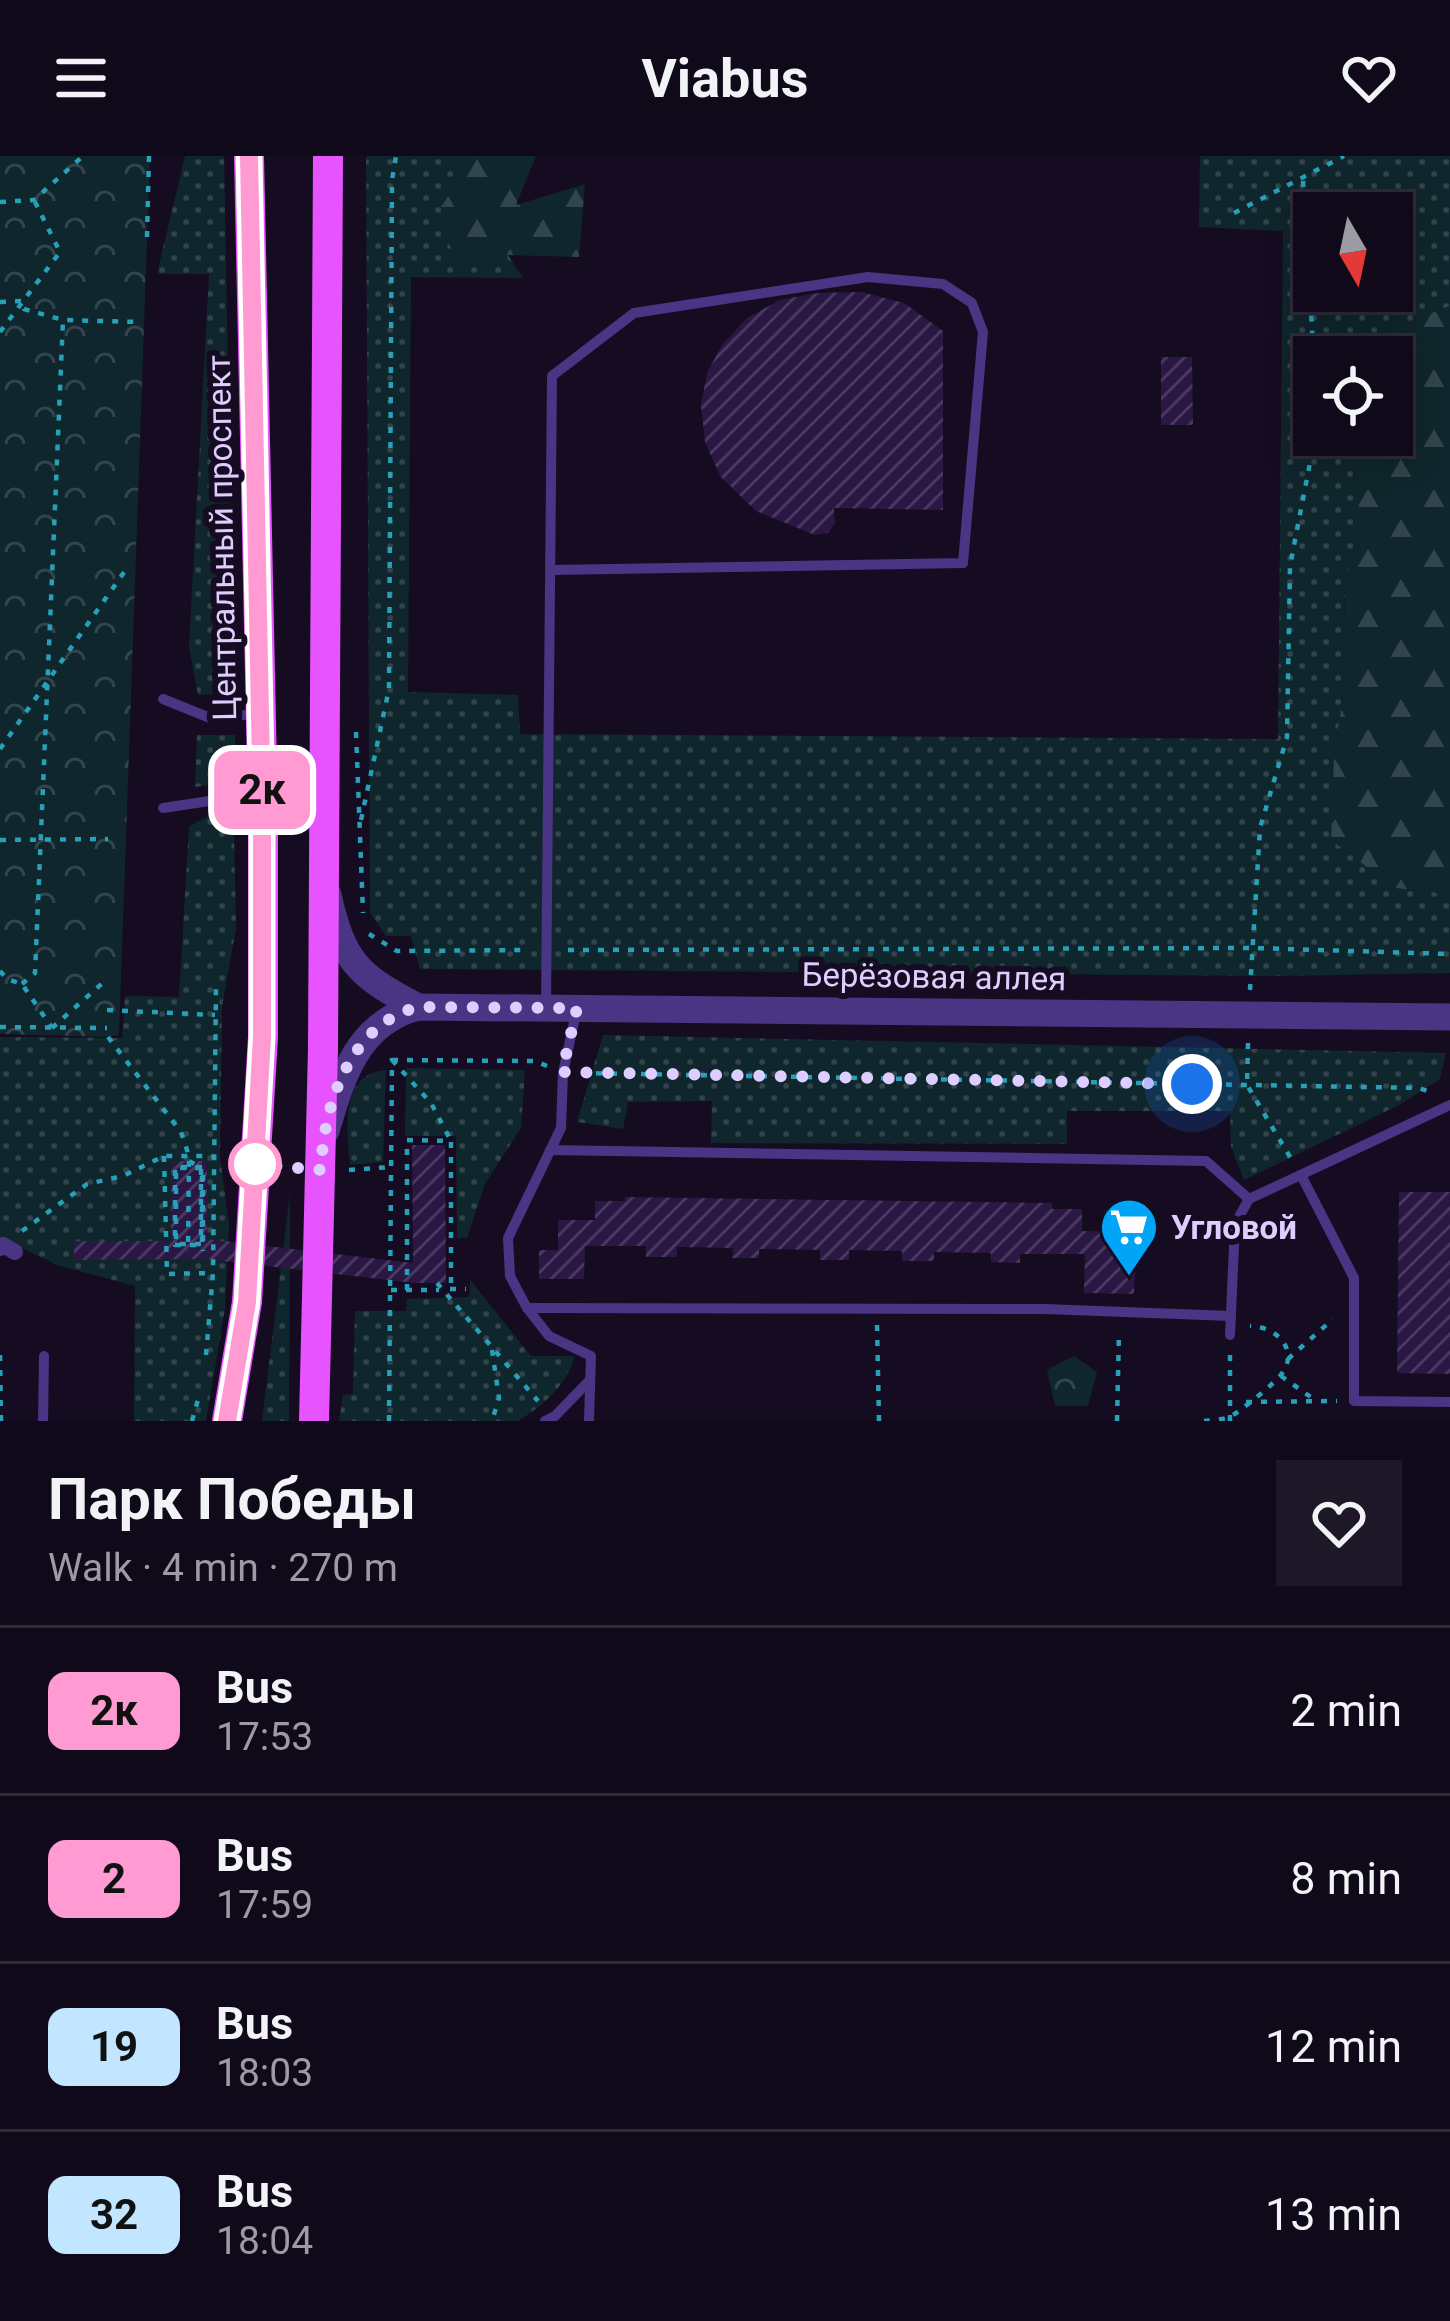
<!DOCTYPE html>
<meta charset="utf-8">
<style>
:root{--surface:#10091a;--page:#1e1727;--text:#f1f3f6;--muted:#9c9aa2;--line:#302a39}
body{margin:0;font-family:Roboto,sans-serif;background:var(--page);color:var(--text);height:100vh;display:flex;flex-direction:column;font-size:45px;white-space:nowrap}
*{box-sizing:border-box;margin:0}
p{font-size:39px;color:var(--muted)}
.icon{flex:none;width:66px;height:66px;fill:none;stroke:currentColor;stroke-width:2;stroke-linecap:round;stroke-linejoin:round}
.map{position:relative;height:1265px;overflow:hidden}
.details{display:flex;flex-direction:column;background:var(--surface);flex:1}
.details>*{flex:none}
.badge{padding:0 24px;border-radius:18px;font-size:42px;line-height:78px}
.needle{width:78px;rotate:171deg}
.controls{position:absolute;left:1293px;top:36px;display:grid;gap:24px}
.controls a{display:grid;place-items:center;width:120px;height:120px;border-radius:0px;background:var(--surface);box-shadow:0 6px 30px #0003,0 0 0 3px var(--line);font-size:60px}
.you{position:absolute;width:60px;height:60px;margin:-30px;border:9px solid #fff;border-radius:50%;background:#1a73e8;box-shadow:0 0 0 18px #1a73e833}
.map>.badge{position:absolute;translate:-50% -50%;box-shadow:0 0 0 6px #fff}
.round{display:grid;place-items:center;flex:none;width:126px;height:126px;border-radius:0px;background:var(--page)}
.head{display:flex;align-items:center;justify-content:space-between;height:204px;padding:0 48px}
h1{font-size:57px;font-weight:700;line-height:90px}
ul{padding:0;list-style:none}
li{display:flex;align-items:center;gap:36px;height:168px;padding:0 48px;border-top:3px solid var(--line)}
li div{flex:1}
li b{display:block;font-size:45px}
li em{font-style:normal}
li .badge{min-width:132px;font-weight:700;text-align:center}
header{display:flex;justify-content:space-between;align-items:center;height:156px;padding:0 48px;background:var(--surface);font-size:54px;font-weight:700}
.map>svg:first-child{display:block}
.grass{fill:url(#grass-dots);fill-rule:evenodd}
.forest{fill:url(#forest-firs)}
.park{fill:url(#park-crowns)}
.building{fill:url(#building-hatch)}
.lines{fill:none;stroke-linecap:round;stroke-linejoin:round}
.path{stroke:#27a0b9;stroke-width:4.5;stroke-dasharray:6 9;stroke-linecap:butt}
.service{stroke:#4a3484;stroke-width:10}
.pedestrian{stroke:#4a3484;stroke-width:16}
.tertiary{stroke:#4a3484;stroke-width:27}
.primary{stroke:#e754ff;stroke-width:30}
.line-casing{stroke:#fff;stroke-width:27}
.line{stroke:#ff9ad2;stroke-width:18}
.walk{stroke:#decdff;stroke-width:12;stroke-dasharray:0 21.6}
.stop-dot{fill:#fff;stroke:#ff9ad2;stroke-width:6}
.labels{text-anchor:middle;stroke-width:12;stroke-linejoin:round;paint-order:stroke}
.street-label{font-size:33px;fill:#decdff;stroke:#150c22}
.poi-label{font-size:33px;font-weight:bold;fill:#decdff;stroke:#150c22;text-anchor:start}
</style>
<header><svg class="icon" aria-label="menu" viewBox="0 0 24 24"><path d="M4 6h16M4 12h16M4 18h16"/></svg>Viabus<svg class="icon" aria-label="heart" viewBox="0 0 24 24"><path d="M12 20l-8-8c-3-5 5-10 8-4 3-6 11-1 8 4z"/></svg></header>
<div class="map">
<svg width="1450" height="1265" viewBox="0 0 1450 1265">
<defs>
<pattern id="grass-dots" width="8" height="8" patternUnits="userSpaceOnUse" patternTransform="scale(3)"><rect width="8" height="8" fill="#0f262c"/><path d="M2 2h.1M6 6h.1" fill="none" stroke="#32444c" stroke-width="1.8" stroke-linecap="round"/></pattern>
<pattern id="forest-firs" width="22" height="20" patternUnits="userSpaceOnUse" patternTransform="scale(3)"><rect width="22" height="20" fill="#0f262c"/><path d="M5 1l3.5 6h-7zM16 11l3.5 6h-7z" fill="#32444c"/></pattern>
<pattern id="park-crowns" width="20" height="18" patternUnits="userSpaceOnUse" patternTransform="scale(3)"><rect width="20" height="18" fill="#0f262c"/><path d="M2 6a3 3 0 1 1 6 0M12 15a3 3 0 1 1 6 0" fill="none" stroke="#32444c"/></pattern>
<pattern id="building-hatch" width="6" height="6" patternUnits="userSpaceOnUse" patternTransform="scale(3)"><rect width="6" height="6" fill="#2b1744"/><path d="M-1 1l2-2M0 6l6-6M5 7l2-2" fill="none" stroke="#493860"/></pattern>
</defs>
<rect width="100%" height="100%" fill="#150c22"/>
<g class="grass">
<path d="M 185,0 L 224,0 L 234,537 L 198,539 L 189,491 L 209,118 L 157,118 Z"/>
<path d="M 366,0 L 458,0 L 462,19 L 441,51 L 465,114 L 508,99 L 523,122 L 411,121 L 408,536 L 518,539 L 520,578 L 1278,583 L 1283,75 L 1199,71 L 1200,0 L 1450,0 L 1450,150 L 1362,184 L 1361,201 L 1314,201 L 1314,279 L 1353,279 L 1350,293 L 1361,367 L 1344,429 L 1346,518 L 1334,602 L 1395,732 L 1450,738 L 1450,817 L 1275,820 L 420,813 L 411,780 L 386,780 L 370,757 ZM 1314,57 L 1392,57 L 1392,135 L 1314,135 Z"/>
<path d="M 197,579 L 235,579 L 236,635 L 218,628 L 195,631 Z"/>
<path d="M 213,658 L 234,678 L 236,772 L 222,851 L 220,999 L 229,1070 L 225,1153 L 206,1265 L 134,1265 L 135,1130 L 60,1110 L 0,1082 L 0,881 L 122,882 L 125,840 L 179,841 L 189,670 Z"/>
<path d="M 603,879 L 1446,897 L 1440,923 L 1399,949 L 1244,1024 L 1231,990 L 1230,955 L 1067,955 L 1067,988 L 711,987 L 712,945 L 628,946 L 623,973 L 577,966 Z"/>
<path d="M 406,912 L 525,914 L 521,972 L 485,1028 L 467,1082 L 457,1082 L 456,980 L 405,980 Z"/>
<path d="M 386,914 L 383,1006 L 350,1009 C 348,975 338,918 386,914 Z"/>
<path d="M 290,1037 L 289,1265 L 262,1265 Z"/>
<path d="M 470,1124 L 531,1200 L 575,1200 C 566,1230 544,1249 518,1265 L 339,1265 L 343,1239 L 353,1238 L 355,1155 L 406,1155 L 407,1143 L 469,1141 Z"/>
</g>
<g class="forest">
<path d="M 458,0 L 536,0 L 516,49 L 585,28 L 579,101 L 508,99 L 465,114 L 445,82 L 441,51 L 462,19 Z"/>
<path d="M 1450,150 L 1450,738 L 1395,732 L 1331,684 L 1334,602 L 1346,518 L 1344,429 L 1361,367 L 1350,293 L 1353,279 L 1392,279 L 1392,201 L 1361,201 L 1361,184 Z"/>
</g>
<g class="park">
<path d="M 0,0 L 150,0 L 119,879 L 108,881 L 0,878 Z"/>
<path d="M 1074,1200 L 1097,1216 L 1088,1250 L 1055,1250 L 1047,1214 Z"/>
</g>
<g class="building">
<path d="M 861,136 L 904,147 L 943,175 L 943,354 L 834,352 L 835,367 L 828,377 L 815,379 L 756,355 L 720,320 L 705,286 L 701,249 L 707,217 L 722,189 L 747,162 L 780,144 L 818,137 Z"/>
<path d="M 1161,201 L 1192,201 L 1193,269 L 1161,269 Z"/>
<path d="M 412,989 L 445,989 L 446,1127 L 413,1127 L 207,1103 L 74,1104 L 74,1085 L 171,1085 L 171,1005 L 207,1005 L 207,1083 L 413,1107 Z"/>
<path d="M 1399,1036 L 1450,1036 L 1450,1218 L 1397,1217 Z"/>
<path d="M 625,1041 L 1052,1047 L 1052,1053 L 1082,1053 L 1082,1075 L 1116,1076 L 1116,1105 L 1135,1106 L 1134,1138 L 1084,1137 L 1085,1098 L 1020,1098 L 1020,1107 L 991,1106 L 991,1097 L 934,1096 L 934,1105 L 902,1105 L 902,1095 L 849,1094 L 849,1104 L 820,1104 L 820,1094 L 759,1093 L 759,1102 L 732,1102 L 733,1092 L 677,1091 L 677,1101 L 646,1101 L 646,1090 L 585,1090 L 584,1123 L 539,1123 L 539,1094 L 558,1094 L 558,1064 L 595,1064 L 595,1045 L 625,1045 Z"/>
</g>
<g class="lines">
<g class="path">
<path d="M 0,46 L 34,44 L 83,0"/>
<path d="M 1234,57 L 1344,0"/>
<path d="M 147,81 L 149,0"/>
<path d="M 0,146 L 22,145 L 24,153 L 63,164 L 141,166"/>
<path d="M 0,176 L 60,96 L 34,44"/>
<path d="M 356,576 L 363,757"/>
<path d="M 0,593 L 127,412"/>
<path d="M 361,664 L 389,533 L 392,24 L 396,0"/>
<path d="M 0,684 L 108,683"/>
<path d="M 369,778 L 397,795 L 526,794"/>
<path d="M 568,794 L 1253,792 L 1450,798"/>
<path d="M 0,815 L 7,823 L 22,828 L 52,872"/>
<path d="M 22,828 L 35,817 L 63,164"/>
<path d="M 1250,834 L 1260,672 L 1287,581 L 1290,410 L 1314,286 L 1313,190 L 1303,24"/>
<path d="M 107,854 L 215,859"/>
<path d="M 0,871 L 107,872"/>
<path d="M 52,872 L 107,823"/>
<path d="M 108,881 L 181,976 L 189,1000 L 188,1095"/>
<path d="M 1248,887 L 1247,929 L 1290,1001"/>
<path d="M 392,904 L 535,905 L 547,910"/>
<path d="M 392,904 L 431,947 L 451,985"/>
<path d="M 581,917 L 1419,932 L 1433,937"/>
<path d="M 164,1000 L 167,1118 L 212,1117"/>
<path d="M 189,1005 L 201,1012 L 201,1088 L 176,1088 L 176,1012 L 202,1012 L 202,1089 L 175,1089 L 175,1011 L 203,1011 L 203,1095"/>
<path d="M 349,1014 L 391,1011"/>
<path d="M 22,1075 L 87,1028 L 123,1020 L 164,1000 L 212,1000"/>
<path d="M 437,1127 L 538,1245"/>
<path d="M 450,1133 L 466,1133"/>
<path d="M 391,1134 L 439,1134"/>
<path d="M 407,1134 L 407,984 L 451,985 L 451,1133"/>
<path d="M 877,1169 L 879,1265"/>
<path d="M 492,1194 L 499,1242 L 492,1265"/>
<path d="M 0,1199 L 1,1265"/>
<path d="M 206,1199 L 213,1117 L 216,827"/>
<path d="M 1288,1203 L 1333,1163"/>
<path d="M 1281,1220 L 1315,1244"/>
<path d="M 1246,1246 L 1337,1245"/>
<path d="M 192,1265 L 199,1240"/>
<path d="M 389,1265 L 392,902"/>
<path d="M 1117,1265 L 1119,1175"/>
<path d="M 1204,1265 C 1213,1264 1225,1264 1233,1259 C 1244,1252 1270,1231 1279,1221 C 1302,1196 1277,1170 1250,1170"/>
<path d="M 1230,1265 L 1230,1199"/>
</g>
<g class="service">
<path d="M 163,543 L 210,562 L 257,558"/>
<path d="M 163,652 L 216,644 L 259,659"/>
<path d="M 546,849 L 552,220 L 634,157 L 868,121 L 943,128 L 972,147 L 983,176 L 963,407 L 551,414"/>
<path d="M 577,852 L 563,917 L 561,972 L 508,1082 L 510,1120 L 527,1152 L 549,1180 L 591,1200 L 589,1265"/>
<path d="M 550,994 L 1206,1005 L 1249,1043"/>
<path d="M 1301,1019 L 1354,1122 L 1354,1245 L 1450,1246"/>
<path d="M 527,1152 L 1045,1153 L 1231,1160"/>
<path d="M 1230,1179 L 1235,1068 L 1249,1043 L 1450,949"/>
<path d="M 43,1265 L 44,1200"/>
<path d="M 545,1265 L 555,1260 L 590,1224"/>
</g>
<path class="pedestrian" d="M 0,1092 L 3,1089 L 15,1096"/>
<g class="tertiary">
<path d="M 328,739 C 343,807 359,820 418,851"/>
<path d="M 326,975 C 342,921 357,867 418,851 L 1450,861"/>
</g>
<g class="primary">
<path d="M 227,1265 L 247,1146 L 263,881 L 263,660 L 249,0"/>
<path d="M 314,1265 L 323,892 L 328,0"/>
</g>
</g>
<g class="lines">
<g class="line-casing">
<path id="line" d="M 227,1265 L 247,1146 L 262,881 L 262,660 L 249,0"/>
</g>
<use href="#line" class="line"/>
<path class="walk" d="M 255,1008 L 321,1014 C 323,950 350,868 418,851 L 577,852 L 562,916 L 1192,928"/>
</g>
<defs>
<g id="supermarket-pin" transform="scale(3)"><path d="M0 17L-7.5 6A9.5 9.5 0 1 1 7.5 6Z" fill="#00a5f8" stroke="#150c22"/><path d="M-6-5.5h2.5l.6 2H6L4.5 2H-2.5L-4.4-4H-6ZM-1.5 3.2a1.3 1.3 0 1 0 .1 0ZM3 3.2a1.3 1.3 0 1 0 .1 0Z" fill="#fff"/></g>
</defs>
<g fill-rule="evenodd">
<use href="#supermarket-pin" x="1129" y="1071"/>
</g>
<circle class="stop-dot" cx="255" cy="1008" r="24"/>
<g class="labels">
<g class="street-label">
<text transform="translate(221 382) rotate(-91)" y="12">Центральный проспект</text>
<text transform="translate(934 820) rotate(1)" y="12">Берёзовая аллея</text>
</g>
<g class="poi-label">
<text x="1171" y="1083">Угловой</text>
</g>
</g>
</svg>
<div class="controls">
<a><svg class="needle" viewBox="-14 -14 28 28"><path d="M0-13l5 13h-10z" fill="#e53935"/><path d="M0 13l5-13h-10z" fill="#9c9aa2"/></svg></a>
<a><svg class="icon" aria-label="locate" viewBox="0 0 24 24"><circle cx="12" cy="12" r="6"/><path d="M12 2v4M12 18v4M2 12h4M18 12h4"/></svg></a>
</div>
<div class="you" style="left:1192px;top:928px"></div>
<b class="badge" style="left:262px;top:634px;background:#ff9ad2;color:#111">2к</b>
</div>
<section class="details">
<div class="head"><div><h1>Парк Победы</h1><p>Walk · 4 min · 270 m</p></div><a class="round"><svg class="icon" aria-label="heart" viewBox="0 0 24 24"><path d="M12 20l-8-8c-3-5 5-10 8-4 3-6 11-1 8 4z"/></svg></a></div>
<ul>
<li><span class="badge" style="background:#ff9ad2;color:#111">2к</span><div><b>Bus</b><p>17:53</p></div><em>2 min</em></li>
<li><span class="badge" style="background:#ff9ad2;color:#111">2</span><div><b>Bus</b><p>17:59</p></div><em>8 min</em></li>
<li><span class="badge" style="background:#c2e6ff;color:#111">19</span><div><b>Bus</b><p>18:03</p></div><em>12 min</em></li>
<li><span class="badge" style="background:#c2e6ff;color:#111">32</span><div><b>Bus</b><p>18:04</p></div><em>13 min</em></li>
</ul>
</section>
